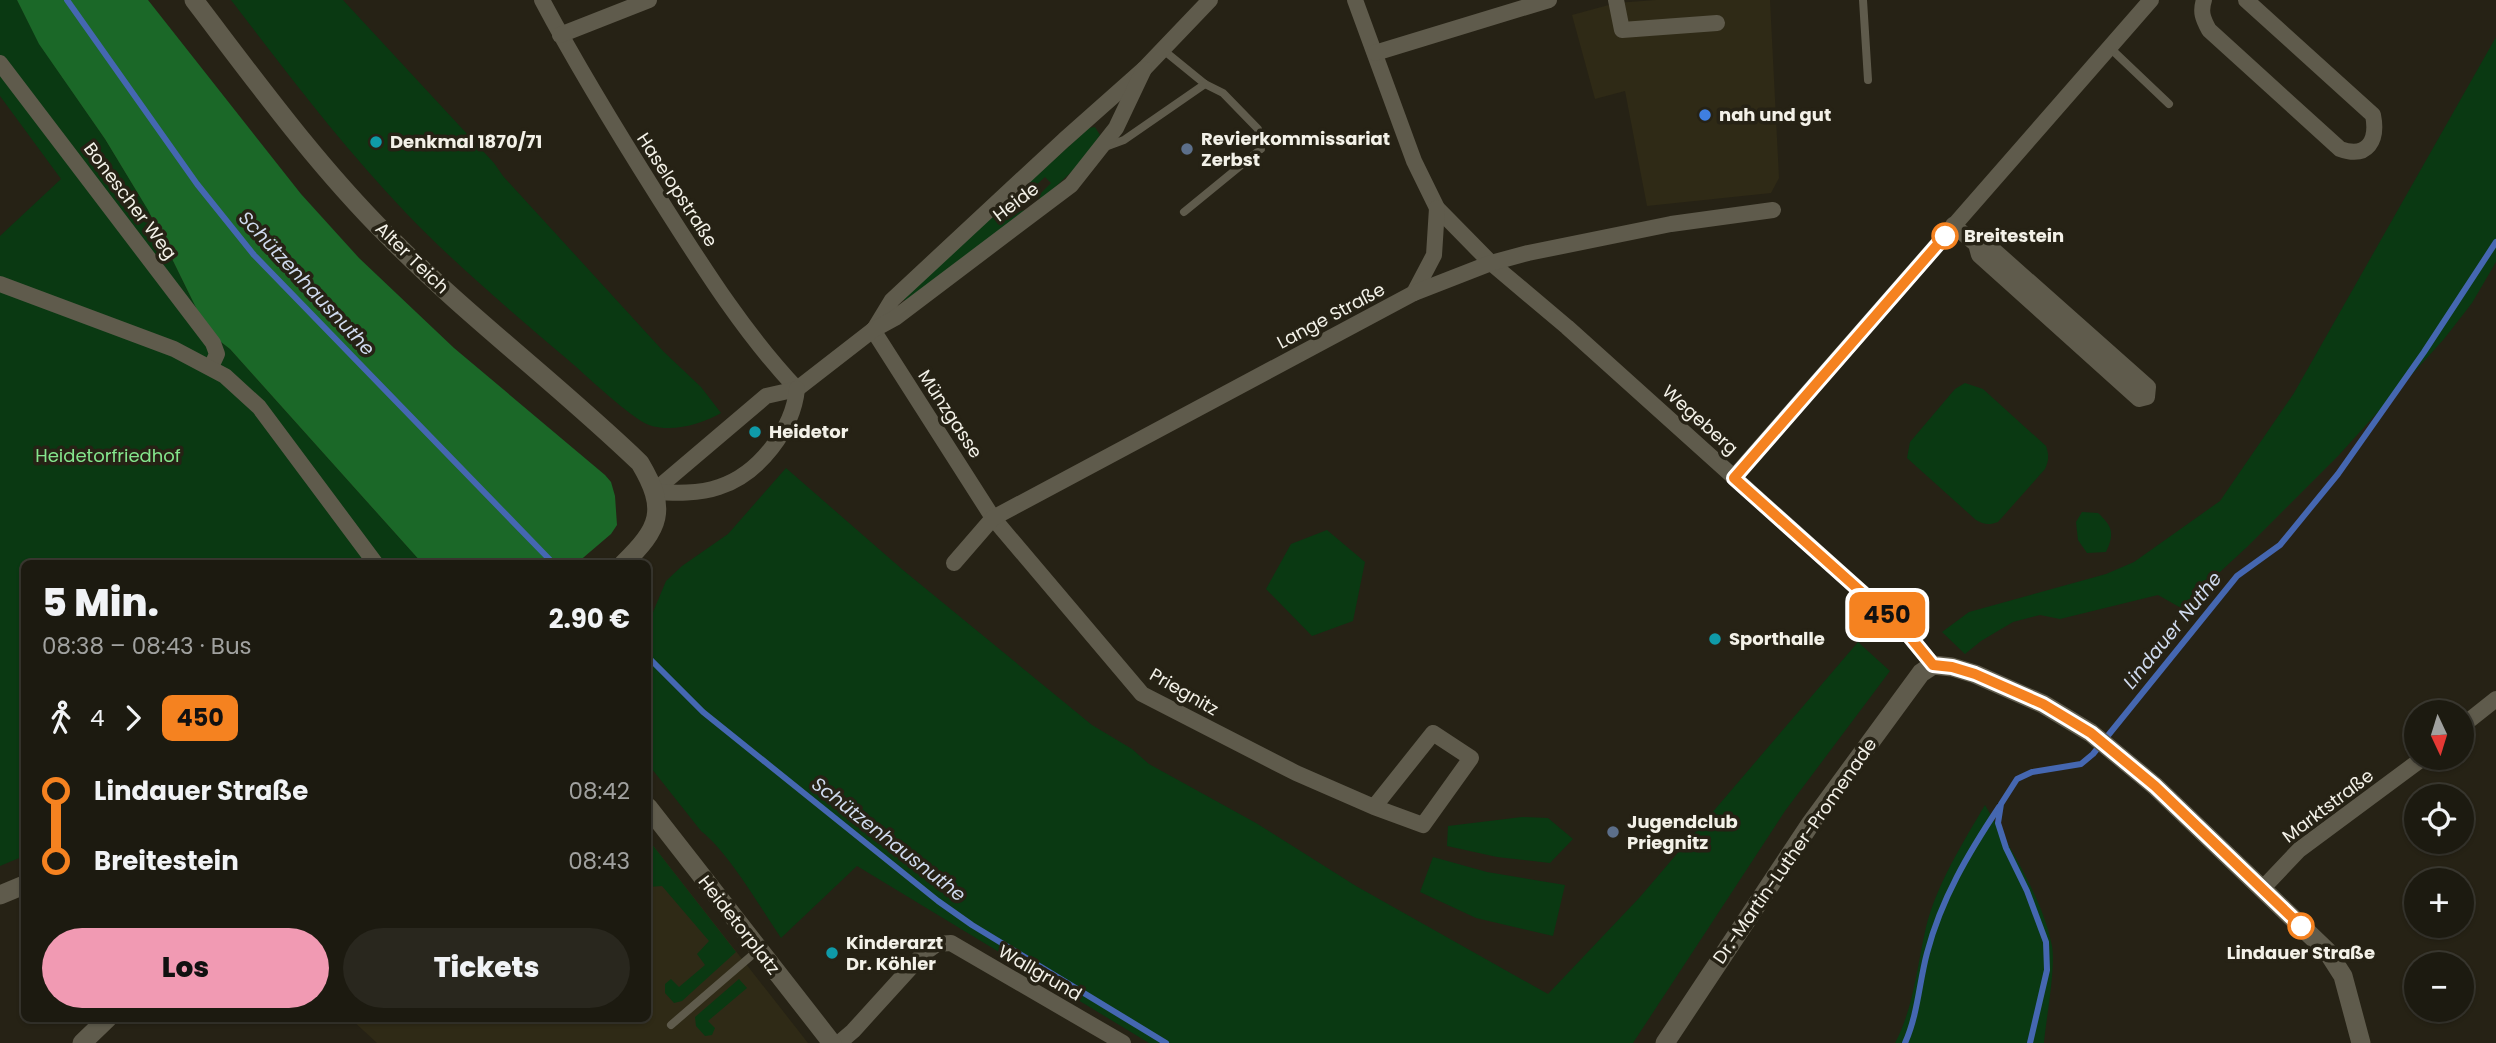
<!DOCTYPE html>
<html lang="de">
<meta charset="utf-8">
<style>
:root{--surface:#1c1a10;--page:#29271e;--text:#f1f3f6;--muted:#a0a19f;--line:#3a3830;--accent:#f19ab3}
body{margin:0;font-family:Poppins,sans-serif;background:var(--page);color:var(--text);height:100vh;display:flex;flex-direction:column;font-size:26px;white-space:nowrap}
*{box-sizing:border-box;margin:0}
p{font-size:23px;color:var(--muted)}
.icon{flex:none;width:38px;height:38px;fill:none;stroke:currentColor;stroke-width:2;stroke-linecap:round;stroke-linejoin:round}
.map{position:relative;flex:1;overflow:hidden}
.panel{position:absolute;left:21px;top:560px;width:630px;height:462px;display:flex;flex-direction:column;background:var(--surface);border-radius:10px;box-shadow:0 2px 5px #0004,0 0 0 2px var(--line)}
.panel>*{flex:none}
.badge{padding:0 14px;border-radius:10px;font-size:24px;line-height:46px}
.needle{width:46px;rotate:176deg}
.controls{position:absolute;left:2404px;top:700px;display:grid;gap:14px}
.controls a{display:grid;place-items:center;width:70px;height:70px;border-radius:50%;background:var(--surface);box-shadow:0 2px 5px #0004,0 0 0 2px var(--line);font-size:35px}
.map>.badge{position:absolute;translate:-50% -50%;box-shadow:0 0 0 4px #fff}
.legs{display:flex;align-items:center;gap:10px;height:77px;padding:0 21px;font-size:23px}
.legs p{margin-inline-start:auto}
.head{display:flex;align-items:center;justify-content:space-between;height:119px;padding:0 21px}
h1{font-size:38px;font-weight:800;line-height:52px}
.button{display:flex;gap:14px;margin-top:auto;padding:14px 21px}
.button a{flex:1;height:80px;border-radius:42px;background:var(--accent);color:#111;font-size:28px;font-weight:800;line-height:80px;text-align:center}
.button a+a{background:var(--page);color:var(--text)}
ul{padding:0 21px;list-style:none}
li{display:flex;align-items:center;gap:24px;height:70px;font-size:26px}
li i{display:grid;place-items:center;width:10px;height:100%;margin:0 9px;background:currentColor}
li i::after{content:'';width:18px;height:18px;margin:-9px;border:5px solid;border-radius:50%;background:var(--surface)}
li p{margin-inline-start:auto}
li:first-child i{background:linear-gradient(#0000 50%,currentColor 0)}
li:last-child i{background:linear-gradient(currentColor 50%,#0000 0)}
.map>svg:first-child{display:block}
.built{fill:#2f2a16}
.green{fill:#0a3912}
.forest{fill:#1b6828}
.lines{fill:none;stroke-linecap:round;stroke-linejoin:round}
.stream{stroke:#4567b1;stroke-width:6}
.service{stroke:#5f5b4c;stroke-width:8}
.minor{stroke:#5f5b4c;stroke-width:16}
.tertiary{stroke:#5f5b4c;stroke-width:19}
.secondary{stroke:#5f5b4c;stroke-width:19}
.line-1-casing{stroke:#fff;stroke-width:16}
.line-1{stroke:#f58220;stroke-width:10}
.shop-dot{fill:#3f7fe0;stroke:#262215;stroke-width:2.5}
.culture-dot{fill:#0f9aa8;stroke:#262215;stroke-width:2.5}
.service-dot{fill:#5c6f8a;stroke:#262215;stroke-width:2.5}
.stop-1-dot{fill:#fff;stroke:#f58220;stroke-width:3.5}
.labels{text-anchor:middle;stroke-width:7;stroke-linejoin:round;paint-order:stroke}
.poi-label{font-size:18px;font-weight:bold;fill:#f3f1e8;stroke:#262215;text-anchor:start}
.street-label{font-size:18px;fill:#f3f1e8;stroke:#262215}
.stop-label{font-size:18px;font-weight:bold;fill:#f3f1e8;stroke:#262215;text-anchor:start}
.park-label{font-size:18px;fill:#85e68d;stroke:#262215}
.water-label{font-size:19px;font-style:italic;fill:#cfdaee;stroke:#262215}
</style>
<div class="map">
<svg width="2496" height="1043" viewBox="0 0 2496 1043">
<rect width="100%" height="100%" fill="#262215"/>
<g class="built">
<path d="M 1656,0 L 1770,0 L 1779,178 L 1771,193 L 1647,206 L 1625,91 L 1595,99 L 1572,15 L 1616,3 Z"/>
<path d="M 648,839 L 808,1043 L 377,1043 L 351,1019 L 648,1018 Z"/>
</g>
<g class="green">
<path d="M 0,0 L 17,0 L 40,45 L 105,139 L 148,210 L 208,332 L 230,349 L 422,563 L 24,564 L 24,856 L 0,866 L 0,236 L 61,179 L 0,96 Z"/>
<path d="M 231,0 L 343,0 L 494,163 L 503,176 L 664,352 L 701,387 L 721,413 C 702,424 672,433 649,425 C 630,418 585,374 567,359 C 512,312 456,265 406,213 C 342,146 287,73 231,0 Z"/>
<path d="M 2496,37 L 2496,262 L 2472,303 L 2444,339 L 2339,455 L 2247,547 L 2181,608 L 2158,595 L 2060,619 L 2040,615 L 2013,622 L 1981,641 L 1965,654 L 1942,632 L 1969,612 L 2106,574 L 2134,562 L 2220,501 L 2294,393 Z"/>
<path d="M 1095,127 L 1100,135 L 1083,161 L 1038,203 L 1041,193 L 1051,183 L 1045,177 L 1034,187 L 1025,186 L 1089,128 Z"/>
<path d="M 1016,194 L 1016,202 L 1006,210 L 1011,218 L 1021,211 L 1030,209 L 908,303 L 903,299 Z"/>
<path d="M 1965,383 L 1983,389 L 2046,446 C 2049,455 2049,461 2045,469 L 1998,522 C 1990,525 1984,525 1976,520 L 1907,458 L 1910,442 L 1955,389 Z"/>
<path d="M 786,468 L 903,570 L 1092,725 L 1132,749 L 1149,764 L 1256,823 L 1356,886 L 1548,994 L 1640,897 L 1858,642 L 1890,671 L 1785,811 L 1633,1043 L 1149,1043 L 857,866 L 781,938 C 760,907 729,853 701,831 L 648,764 L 648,624 L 666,581 L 682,566 L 728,534 Z"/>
<path d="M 2082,512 L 2098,513 C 2112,526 2115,533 2106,552 L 2087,553 L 2078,540 L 2076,522 Z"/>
<path d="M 1327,530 L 1365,562 L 1353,621 L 1312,636 L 1266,589 L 1291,544 Z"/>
<path d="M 1985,805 C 2009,846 2043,899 2052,946 C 2056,967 2046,1019 2044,1043 L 1895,1043 C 1914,1007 1917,966 1926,927 C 1937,884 1962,844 1985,805 Z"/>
<path d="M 1522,817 L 1548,818 L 1573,839 L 1550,863 L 1497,857 L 1447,846 L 1448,826 Z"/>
<path d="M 651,843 L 736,952 L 682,1001 L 674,1003 L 665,993 L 665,984 L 671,979 L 679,987 L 705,965 L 697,954 L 709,941 L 662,886 L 648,887 L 648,846 Z"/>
<path d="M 1433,857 L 1487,872 L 1565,885 L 1553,936 L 1476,918 L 1420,892 Z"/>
<path d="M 739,979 L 747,988 L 708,1021 L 715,1028 L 712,1035 L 705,1036 L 696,1026 L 695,1017 Z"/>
</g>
<path class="forest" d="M 17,0 L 148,0 L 301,194 L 359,258 L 454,348 L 605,475 L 611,482 L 615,496 L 617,525 L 611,534 L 577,563 L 422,563 L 230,349 L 208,332 L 148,210 L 105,139 L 39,44 Z"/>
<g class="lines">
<g class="stream">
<path d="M 67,0 L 197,184 L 254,255 L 554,564"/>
<path d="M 648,657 L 703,712 L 938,901 L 972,925 L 1166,1043"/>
<path d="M 1905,1043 C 1918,1014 1919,983 1927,953 C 1941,899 1969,852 1999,807"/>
<path d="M 2030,1043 L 2047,970 L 2046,942 L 2027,891 L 2006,848 L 1998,823 L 2001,804 L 2017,779 L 2032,772 L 2081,764 L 2093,754 L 2237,576 L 2280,545 L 2338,474 L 2424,352 L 2496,242"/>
</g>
<g class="service">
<path d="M 1863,0 L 1868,80"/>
<path d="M 2109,47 L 2169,104"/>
<path d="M 1162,49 L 1205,84 L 1223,93 L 1258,129 L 1261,149 L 1184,212"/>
<path d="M 1105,147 L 1124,140 L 1205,84"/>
<path d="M 671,1025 L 758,950"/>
</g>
<g class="minor">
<path d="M 542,0 C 578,68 618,133 659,198 C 701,264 743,332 797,389"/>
<path d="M 1355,0 L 1414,161 L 1437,208 L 1491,263 L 1567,327 L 1906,632 L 1933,665"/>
<path d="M 1616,0 L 1622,30 L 1717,23"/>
<path d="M 2204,0 C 2200,12 2203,19 2209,30 L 2340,149 C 2368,159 2378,140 2373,115 L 2246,0"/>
<path d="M 560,35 L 649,0"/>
<path d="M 1375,53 L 1549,0"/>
<path d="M 0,63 L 213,343 L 217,354 L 211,367"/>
<path d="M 1953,225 L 1976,244 L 1979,255 L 2139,399 L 2147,397 L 2148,387 L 1988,245 L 1976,244"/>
<path d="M 0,284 L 174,349 L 225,376 L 259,407 L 376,564"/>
<path d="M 1414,293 L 1434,255 L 1437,208"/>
<path d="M 875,328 L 892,300 L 1064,140 L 1144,69 L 1210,0"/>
<path d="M 873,330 L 993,518 L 1142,694 L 1296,773 L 1374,807 L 1423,825 L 1471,758 L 1433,733 L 1374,807"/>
<path d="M 1734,477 L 2151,0"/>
<path d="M 653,492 L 766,396 L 797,389 L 873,330 L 895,318 L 1071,185 L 1116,128 L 1144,69"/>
<path d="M 653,492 C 675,493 699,494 719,487 C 759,474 793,429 797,389"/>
<path d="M 954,563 L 993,518 L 1414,293 L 1491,263 L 1528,253 L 1671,224 L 1773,210"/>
<path d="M 2462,726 L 2496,699"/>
<path d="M 2262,889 L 2299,850 L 2423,758"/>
<path d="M 839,1043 L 853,1031 L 923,954 L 937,944 L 951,943 L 1123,1043"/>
</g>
<g class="tertiary">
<path d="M 648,807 L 832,1043"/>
<path d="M 1665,1043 L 1811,823 L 1921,673 L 1933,665 L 1952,667 L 1975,674 L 2043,704 L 2091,733 L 2155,786 L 2327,951 L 2343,976 L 2361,1043"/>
</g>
<g class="secondary">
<path d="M 194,0 C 255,80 315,163 387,235 C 467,316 558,384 640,463 C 668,510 660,528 623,564"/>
<path d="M 0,895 L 24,885"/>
<path d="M 82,1043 L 108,1018"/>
</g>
</g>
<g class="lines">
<g class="line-1-casing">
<path id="line-1" d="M 1945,236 L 1734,478 L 1906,632 L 1933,665 L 1952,667 L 1975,674 L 2043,704 L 2091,733 L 2155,786 L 2301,926"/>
</g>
<use href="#line-1" class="line-1"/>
</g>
<circle class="shop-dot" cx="1705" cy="115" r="7"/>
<g class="culture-dot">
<circle cx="376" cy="142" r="7"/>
<circle cx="755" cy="432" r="7"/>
<circle cx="1715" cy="639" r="7"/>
<circle cx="832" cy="953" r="7"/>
</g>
<g class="service-dot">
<circle cx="1187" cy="149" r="7"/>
<circle cx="1613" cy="832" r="7"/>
</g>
<g class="stop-1-dot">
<circle cx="1945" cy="236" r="12"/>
<circle cx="2301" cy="926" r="12"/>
</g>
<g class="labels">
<g class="poi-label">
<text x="1719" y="121">nah und gut</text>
<text x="1201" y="145">Revierkommissariat<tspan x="1201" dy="21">Zerbst</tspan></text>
<text x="390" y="148">Denkmal 1870/71</text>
<text x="769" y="438">Heidetor</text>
<text x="1729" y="645">Sporthalle</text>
<text x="1627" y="828">Jugendclub<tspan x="1627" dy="21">Priegnitz</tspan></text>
<text x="846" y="949">Kinderarzt<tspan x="846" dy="21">Dr. Köhler</tspan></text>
</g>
<g class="street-label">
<text transform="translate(677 190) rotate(57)" y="6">Haselopstraße</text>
<text transform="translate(130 201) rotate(53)" y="6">Bonescher Weg</text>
<text transform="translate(1016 202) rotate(-37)" y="6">Heide</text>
<text transform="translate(412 258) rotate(44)" y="6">Alter Teich</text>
<text transform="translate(1331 316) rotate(-28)" y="6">Lange Straße</text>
<text transform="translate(950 414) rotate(57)" y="6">Münzgasse</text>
<text transform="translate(1700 420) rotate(42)" y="6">Wegeberg</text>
<text transform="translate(1184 692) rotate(30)" y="6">Priegnitz</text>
<text transform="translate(2328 806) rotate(-37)" y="6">Marktstraße</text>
<text transform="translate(1795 851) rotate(-55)" y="6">Dr.-Martin-Luther-Promenade</text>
<text transform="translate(739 925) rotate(52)" y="6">Heidetorplatz</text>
<text transform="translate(1040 973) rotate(30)" y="6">Wallgrund</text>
</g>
<g class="stop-label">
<text x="1964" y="242">Breitestein</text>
<text x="2301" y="959" text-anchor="middle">Lindauer Straße</text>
</g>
<g class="park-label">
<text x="108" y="462">Heidetorfriedhof</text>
</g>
<g class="water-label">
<text transform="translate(307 283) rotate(47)" y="7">Schützenhausnuthe</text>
<text transform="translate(2172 630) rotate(-51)" y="7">Lindauer Nuthe</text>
<text transform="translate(889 839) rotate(38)" y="7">Schützenhausnuthe</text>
</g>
</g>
</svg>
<div class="controls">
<a><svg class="needle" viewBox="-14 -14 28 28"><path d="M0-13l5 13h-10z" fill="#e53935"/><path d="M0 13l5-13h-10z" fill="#a0a19f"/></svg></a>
<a><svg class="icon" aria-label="locate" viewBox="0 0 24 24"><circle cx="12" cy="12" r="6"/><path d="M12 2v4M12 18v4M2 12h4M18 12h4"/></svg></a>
<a>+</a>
<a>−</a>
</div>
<b class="badge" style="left:1887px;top:615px;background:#f58220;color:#111">450</b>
<section class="panel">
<div class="head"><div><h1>5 Min.</h1><p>08:38 – 08:43 · Bus</p></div><b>2.90 €</b></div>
<div class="legs"><svg class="icon" aria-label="walk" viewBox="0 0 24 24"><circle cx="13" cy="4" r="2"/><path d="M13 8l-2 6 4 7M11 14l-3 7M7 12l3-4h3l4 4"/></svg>4<svg class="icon" aria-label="forward" viewBox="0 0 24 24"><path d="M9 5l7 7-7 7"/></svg><b class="badge" style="background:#f58220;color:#111">450</b></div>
<ul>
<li><i style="color:#f58220"></i><b>Lindauer Straße</b><p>08:42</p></li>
<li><i style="color:#f58220"></i><b>Breitestein</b><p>08:43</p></li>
</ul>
<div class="button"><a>Los</a><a>Tickets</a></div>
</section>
</div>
